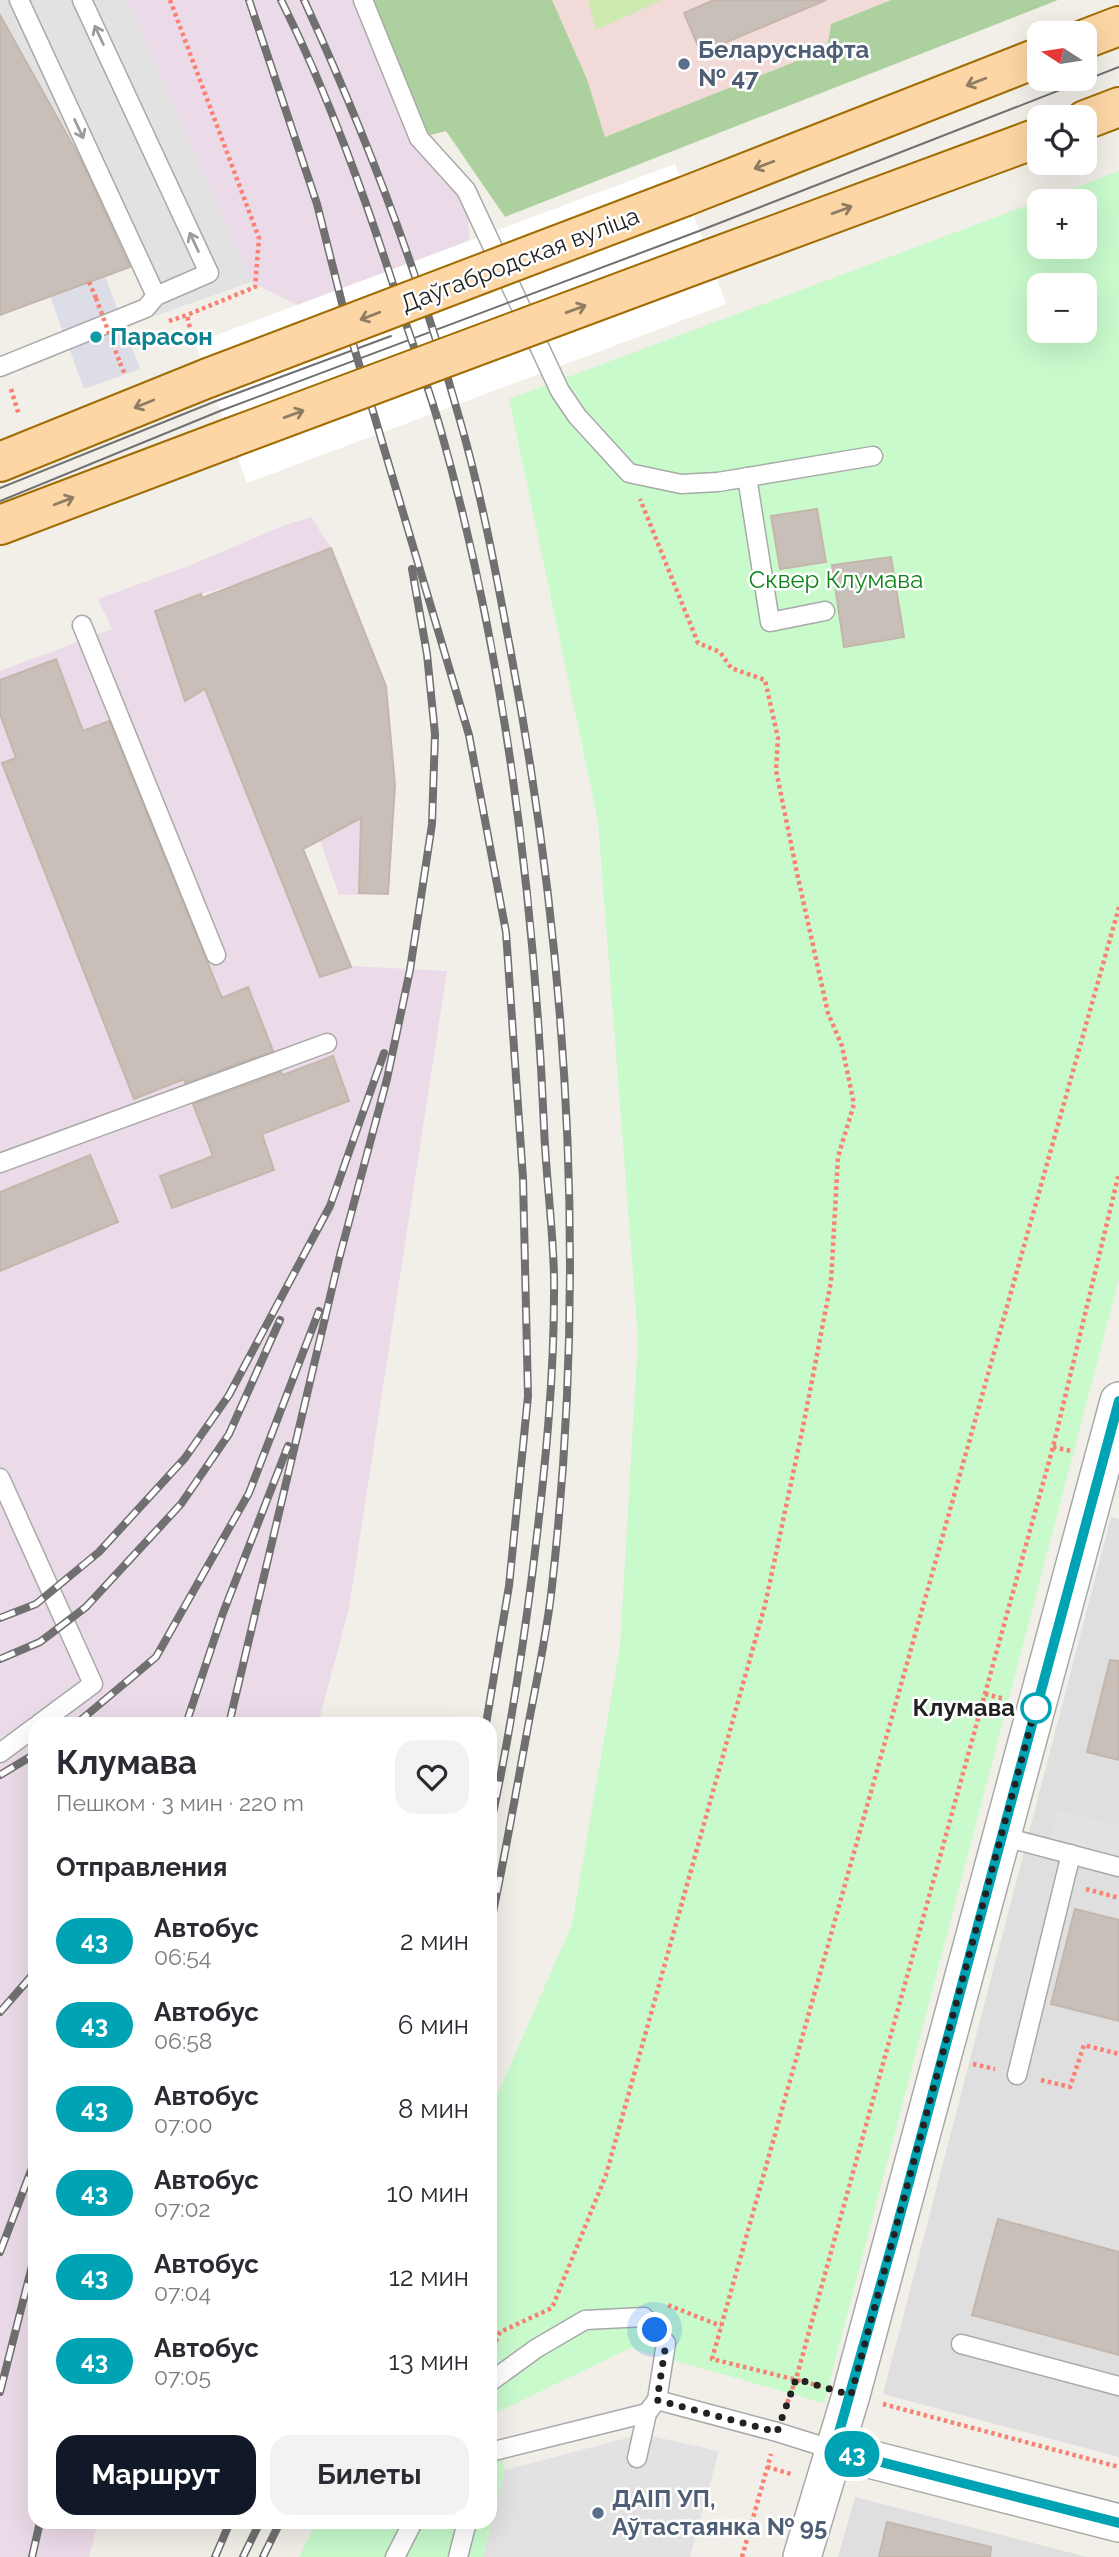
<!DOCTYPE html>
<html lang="ru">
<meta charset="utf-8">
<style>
:root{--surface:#fff;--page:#f2f2f3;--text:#2b2b33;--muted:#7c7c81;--accent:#111827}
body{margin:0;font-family:Raleway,sans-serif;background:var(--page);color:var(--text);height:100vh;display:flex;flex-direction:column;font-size:26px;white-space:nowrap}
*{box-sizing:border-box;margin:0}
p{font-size:23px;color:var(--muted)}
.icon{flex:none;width:38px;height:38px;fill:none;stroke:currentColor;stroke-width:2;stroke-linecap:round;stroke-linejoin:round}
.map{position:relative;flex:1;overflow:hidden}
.sheet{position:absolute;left:28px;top:1717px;width:469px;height:812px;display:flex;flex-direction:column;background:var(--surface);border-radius:21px;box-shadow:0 7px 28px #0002}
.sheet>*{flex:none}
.badge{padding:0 14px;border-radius:23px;font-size:24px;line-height:46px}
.needle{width:46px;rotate:282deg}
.controls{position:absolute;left:1027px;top:21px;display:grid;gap:14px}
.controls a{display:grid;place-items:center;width:70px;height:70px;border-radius:14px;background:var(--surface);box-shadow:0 7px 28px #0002;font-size:35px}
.you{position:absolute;width:35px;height:35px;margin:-18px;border:5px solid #fff;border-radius:50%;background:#1a73e8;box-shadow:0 0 0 10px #1a73e833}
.map>.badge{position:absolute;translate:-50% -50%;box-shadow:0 0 0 4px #fff}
h2{padding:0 28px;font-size:26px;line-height:63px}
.round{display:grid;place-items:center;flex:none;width:74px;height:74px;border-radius:21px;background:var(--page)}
.headline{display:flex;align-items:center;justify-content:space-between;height:119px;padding:0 28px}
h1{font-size:33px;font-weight:700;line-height:52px}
.primary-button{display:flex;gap:14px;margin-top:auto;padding:14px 28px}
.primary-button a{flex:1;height:80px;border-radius:21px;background:var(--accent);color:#fff;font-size:28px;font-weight:700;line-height:80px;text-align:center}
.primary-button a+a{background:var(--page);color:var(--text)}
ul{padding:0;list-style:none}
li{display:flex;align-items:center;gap:21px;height:84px;padding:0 28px}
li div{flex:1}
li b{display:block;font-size:26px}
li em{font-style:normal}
li .badge{min-width:77px;font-weight:700;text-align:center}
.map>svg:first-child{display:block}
.residential{fill:#e0dfdf}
.commercial{fill:#f2dad9}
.industrial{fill:#ebdbe8}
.grass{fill:#cdebb0}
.forest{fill:#add19e}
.park{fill:#c8facc;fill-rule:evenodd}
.parking{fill:#e2e2e2}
.plaza{fill:#dddde8}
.pier{fill:#fff}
.building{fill:#c7bfb8;stroke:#c4b6ab;stroke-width:2}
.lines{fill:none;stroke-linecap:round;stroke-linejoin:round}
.service-casing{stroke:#a9a9a9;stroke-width:21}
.minor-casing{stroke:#a9a9a9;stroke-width:40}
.primary-casing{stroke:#a06b00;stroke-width:42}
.path{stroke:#fa8072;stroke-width:4.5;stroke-dasharray:3.5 3.5;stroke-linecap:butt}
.service{stroke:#fff;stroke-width:18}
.minor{stroke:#fff;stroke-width:37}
.primary{stroke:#fcd6a4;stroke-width:38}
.tram{stroke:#707070;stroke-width:2}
.rail-casing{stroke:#707070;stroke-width:8}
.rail{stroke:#fff;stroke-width:5;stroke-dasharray:16;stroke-linecap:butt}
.primary-bridge-casing{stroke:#a06b00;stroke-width:42;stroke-linecap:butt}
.path-bridge{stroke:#fa8072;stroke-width:4.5;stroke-dasharray:3.5 3.5;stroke-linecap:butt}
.primary-bridge{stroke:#fcd6a4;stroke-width:38}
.oneway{stroke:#9c9c9c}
.oneway2{stroke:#8f7c63}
.line-casing{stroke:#fff;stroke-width:16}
.line{stroke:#00a3b4;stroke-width:10}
.walk{stroke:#222;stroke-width:7;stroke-dasharray:0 12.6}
.service-dot{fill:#5c6f8a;stroke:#fff;stroke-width:2.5}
.culture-dot{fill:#0f9aa8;stroke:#fff;stroke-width:2.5}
.stop-dot{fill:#fff;stroke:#00a3b4;stroke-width:3.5}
.labels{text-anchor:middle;stroke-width:5;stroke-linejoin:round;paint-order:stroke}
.service-label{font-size:24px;font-weight:bold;fill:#4e5e75;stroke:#fff;text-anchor:start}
.street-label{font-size:24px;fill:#222;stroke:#fff}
.culture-label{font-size:24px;font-weight:bold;fill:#0d838f;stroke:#fff;text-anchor:start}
.park-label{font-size:24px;fill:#0c8416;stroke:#fff}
.stop-label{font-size:24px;font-weight:bold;fill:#222;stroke:#fff;text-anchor:end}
</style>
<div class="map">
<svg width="1119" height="2557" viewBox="0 0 1119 2557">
<rect width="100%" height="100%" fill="#f2efe9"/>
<g class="residential">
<path d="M 1111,1517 L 1119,1519 L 1119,2457 L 883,2394 Z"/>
<path d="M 855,2497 L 1087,2557 L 838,2557 Z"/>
</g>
<path class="commercial" d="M 552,0 L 891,0 L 831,24 L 827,49 L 605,137 L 587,79 Z"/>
<g class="industrial">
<path d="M 127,0 L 363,0 L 419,138 L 466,190 L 470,246 L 306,309 L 251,282 Z"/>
<path d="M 311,517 L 331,548 L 385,684 L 395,785 L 388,894 L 339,895 L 320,840 L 263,696 L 286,686 L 246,581 L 201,594 L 351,966 L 447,971 L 349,1608 L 318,1724 L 35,1724 L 35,2522 L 98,2522 L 89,2557 L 0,2557 L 0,671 L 112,629 L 98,599 L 191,565 L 283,526 Z"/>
</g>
<path class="grass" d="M 588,0 L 662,0 L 596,30 Z"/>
<path class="forest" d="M 363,0 L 552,0 L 587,79 L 605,137 L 827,49 L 831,24 L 891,0 L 1058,0 L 505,217 L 446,131 L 419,138 Z"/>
<g class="park">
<path d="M 1119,171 L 1119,1279 L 824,2403 L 630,2348 L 490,2416 L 490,2112 L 572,1924 L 620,1647 L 638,1339 L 598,821 L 509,399 ZM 1040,201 L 1085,201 L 1085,247 L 1040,247 ZM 1040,285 L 1085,285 L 1085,331 L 1040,331 Z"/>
<path d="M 490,2421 L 505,2470 L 483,2557 L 299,2557 L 316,2522 L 490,2522 Z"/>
</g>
<g class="parking">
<path d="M 0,0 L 127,0 L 251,282 L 155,316 L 101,196 L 0,15 Z"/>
<path d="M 1058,1810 L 1119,1825 L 1119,1865 L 1048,1847 Z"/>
<path d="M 642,2434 L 719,2451 L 690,2557 L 483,2557 L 505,2470 Z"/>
</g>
<path class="plaza" d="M 105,276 L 140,369 L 84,389 L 50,296 Z"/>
<path class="pier" d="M 675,164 L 726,304 L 247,483 L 195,343 Z"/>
<g class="building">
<path d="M 714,0 L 826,0 L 701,53 L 684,13 Z"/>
<path d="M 0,15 L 81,160 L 130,267 L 0,315 Z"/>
<path d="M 817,509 L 826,562 L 780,569 L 771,516 Z"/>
<path d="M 331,548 L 386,686 L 395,785 L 388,894 L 359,893 L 361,818 L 303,849 L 351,967 L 320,977 L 205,689 L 185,701 L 155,611 L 201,594 L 202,598 Z"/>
<path d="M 891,557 L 904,637 L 844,647 L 832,565 Z"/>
<path d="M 56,659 L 83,731 L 109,721 L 222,998 L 248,987 L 273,1051 L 185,1083 L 184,1079 L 134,1099 L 2,763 L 16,758 L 0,714 L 0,680 Z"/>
<path d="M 333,1056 L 349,1101 L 262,1134 L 274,1170 L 172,1208 L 160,1176 L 213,1156 L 193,1104 L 281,1072 L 283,1075 Z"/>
<path d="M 90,1155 L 118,1222 L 0,1271 L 0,1192 Z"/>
<path d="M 1110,1660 L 1119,1661 L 1119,1760 L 1087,1752 Z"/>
<path d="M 1075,1909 L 1119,1920 L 1119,2021 L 1051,2004 Z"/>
<path d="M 998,2219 L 1119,2252 L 1119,2355 L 972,2315 Z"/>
<path d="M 887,2522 L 991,2547 L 990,2557 L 879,2557 Z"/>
</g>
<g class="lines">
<g class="service-casing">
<g id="service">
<path d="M 19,0 L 156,296"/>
<path d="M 363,0 L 419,138 L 466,190 L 560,391 L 577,416 L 629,473 L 681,484 L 718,482 L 873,456"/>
<path d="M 0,367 L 146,308 L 156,296 L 209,273 L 82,0"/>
<path d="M 747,477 L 770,622 L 825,611"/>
<path d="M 82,625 L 216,955"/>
<path d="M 0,1163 L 327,1043"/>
<path d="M 0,1478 L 93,1684 L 39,1724"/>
<path d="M 0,1753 L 35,1727"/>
<path d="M 1001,1836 L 1119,1867"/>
<path d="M 1017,2075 L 1071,1854"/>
<path d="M 961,2344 L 1119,2386"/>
<path d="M 490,2382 L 537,2348 L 585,2320 L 644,2317 L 666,2343 L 657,2400 L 647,2413 L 637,2458"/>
<path d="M 657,2400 L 777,2432 L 834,2450"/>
<path d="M 490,2452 L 647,2413"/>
<path d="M 395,2557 L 413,2522"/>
<path d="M 458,2557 L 467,2522"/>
</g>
</g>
<g class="minor-casing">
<g id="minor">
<path d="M 834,2450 L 1119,2523"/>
<path d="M 802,2557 L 851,2395 L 1119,1401"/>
</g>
</g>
<g class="primary-casing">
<g id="primary">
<path d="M 1085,39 L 1119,26"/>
<path d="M 1085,120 L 1119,107"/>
<path d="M 686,196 L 1040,57"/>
<path d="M 710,259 L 1040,137"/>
<path d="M 0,462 L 208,378"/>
<path d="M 0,525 L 230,438"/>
</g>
</g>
<g class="path">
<path d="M 170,0 L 259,238 L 255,287 L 187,315"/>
<path d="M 89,282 L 96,298"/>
<path d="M 169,321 L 187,315 L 194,346"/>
<path d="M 120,363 L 125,374"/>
<path d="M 11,389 L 19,415"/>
<path d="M 1053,1447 L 1071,1451"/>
<path d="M 985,1694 L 1005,1699"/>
<path d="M 1086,1889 L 1119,1898"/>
<path d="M 973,2064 L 995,2069"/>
<path d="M 1041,2080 L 1070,2087 L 1084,2045 L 1119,2054"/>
<path d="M 668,2305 L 721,2326"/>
<path d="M 493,2348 L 500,2332 L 552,2308 L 606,2175 L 765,1605 L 803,1427 L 831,1282 L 838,1157 L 854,1104 L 842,1046 L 828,1013 L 797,873 L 776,770 L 778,738 L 765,680 L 731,668 L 720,652 L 698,643 L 640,499"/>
<path d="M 821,2386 L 712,2359 L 1119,907"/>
<path d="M 883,2404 L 1119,2467"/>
<path d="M 785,2409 L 796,2379 L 1053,1447 L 1119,1173"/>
<path d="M 767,2467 L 791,2474"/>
<path d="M 742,2557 L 771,2454"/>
</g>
<use href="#service" class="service"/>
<use href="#minor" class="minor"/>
<use href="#primary" class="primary"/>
<g class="tram">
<path d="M 0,488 L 216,401 L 391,336"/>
<path d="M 0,501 L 220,411 L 699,231 L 1119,67"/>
</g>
<g class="rail-casing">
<g id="rail">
<path d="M 249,0 L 317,204 L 348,327 L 469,735 L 506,932 L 523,1178 L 528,1396 L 509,1586 L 486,1724"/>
<path d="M 281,0 C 330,98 367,202 400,306 C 414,348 429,389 441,431 C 505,658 534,893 544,1127 C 546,1177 553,1227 554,1277 C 555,1374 545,1471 533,1568 C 522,1655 509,1741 490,1827"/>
<path d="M 304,0 C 366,135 419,274 459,417 C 482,496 497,578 512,659 C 569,964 587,1277 552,1586 C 547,1634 536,1683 527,1732 C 515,1797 504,1862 490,1926"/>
<path d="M 0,1618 L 36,1604 L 99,1552 L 185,1458 L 229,1395 L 330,1206 L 384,1053"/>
<path d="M 0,1659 L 40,1642 L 86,1607 L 181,1504 L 229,1434 L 280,1320"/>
<path d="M 76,1724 L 156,1657 L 249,1493 L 319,1311"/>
<path d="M 186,1724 L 223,1613 L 288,1446"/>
<path d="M 229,1724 L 339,1259 L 387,1079 L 410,970 L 432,824 L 435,734 L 427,654 L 412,569"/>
<path d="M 0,1775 L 35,1754"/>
<path d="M 0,2012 L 35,1972"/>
<path d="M 0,2252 L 35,2160"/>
<path d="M 0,2392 L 35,2254"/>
<path d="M 32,2557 L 40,2522"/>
<path d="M 215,2557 L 230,2522"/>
<path d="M 243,2557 L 260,2522"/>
<path d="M 263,2557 L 280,2522"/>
</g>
</g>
<use href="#rail" class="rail"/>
<g class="primary-bridge-casing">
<g id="primary-bridge">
<path d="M 208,378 L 686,196"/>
<path d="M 230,438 L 710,259"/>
</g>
</g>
<path class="path-bridge" d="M 96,298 L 120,363"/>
<use href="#primary-bridge" class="primary-bridge"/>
</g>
<defs><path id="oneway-shaft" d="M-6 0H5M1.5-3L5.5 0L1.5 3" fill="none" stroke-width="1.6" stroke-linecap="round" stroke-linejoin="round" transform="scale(1.75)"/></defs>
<g class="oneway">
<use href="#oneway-shaft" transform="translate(99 35) rotate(-115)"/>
<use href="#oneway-shaft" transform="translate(79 129) rotate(65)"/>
<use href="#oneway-shaft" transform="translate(194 242) rotate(-115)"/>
</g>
<g class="oneway2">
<use href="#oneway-shaft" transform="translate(976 82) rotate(159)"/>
<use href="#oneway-shaft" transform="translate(764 165) rotate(159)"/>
<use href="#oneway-shaft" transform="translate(842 210) rotate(-20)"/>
<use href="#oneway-shaft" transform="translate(576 309) rotate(-20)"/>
<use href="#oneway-shaft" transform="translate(370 316) rotate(159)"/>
<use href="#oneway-shaft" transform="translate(144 404) rotate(158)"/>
<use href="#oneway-shaft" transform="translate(294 414) rotate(-20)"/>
<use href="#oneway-shaft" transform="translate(64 501) rotate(-21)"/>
</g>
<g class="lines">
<g class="line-casing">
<path id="line" d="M 1119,1401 L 895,2234 L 834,2450 L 1119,2523"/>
</g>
<use href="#line" class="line"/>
<path class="walk" d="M 655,2330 L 666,2343 L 657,2400 L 777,2432 L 796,2379 L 851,2395 L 1036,1706 L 1036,1708"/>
</g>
<g class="service-dot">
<circle cx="684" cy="64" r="7"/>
<circle cx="598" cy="2513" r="7"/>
</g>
<circle class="culture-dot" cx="96" cy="337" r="7"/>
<circle class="stop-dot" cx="1036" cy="1708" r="14"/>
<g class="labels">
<g class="service-label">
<text x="698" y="58">Беларуснафта<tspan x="698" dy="28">№ 47</tspan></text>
<text x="612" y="2507">ДАІП УП,<tspan x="612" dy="28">Аўтастаянка № 95</tspan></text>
</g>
<g class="street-label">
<text transform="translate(520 260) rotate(-21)" y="8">Даўгабродская вуліца</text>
</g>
<g class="culture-label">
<text x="110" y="345">Парасон</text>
</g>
<g class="park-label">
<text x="836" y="588">Сквер Клумава</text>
</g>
<g class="stop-label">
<text x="1015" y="1716">Клумава</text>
</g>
</g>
</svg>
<div class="controls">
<a><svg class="needle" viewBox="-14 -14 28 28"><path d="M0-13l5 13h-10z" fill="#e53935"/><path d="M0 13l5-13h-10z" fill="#7c7c81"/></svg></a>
<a><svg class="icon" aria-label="locate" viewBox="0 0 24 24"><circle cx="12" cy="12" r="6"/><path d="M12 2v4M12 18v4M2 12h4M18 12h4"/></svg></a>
<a>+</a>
<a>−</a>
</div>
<div class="you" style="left:655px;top:2330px"></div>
<b class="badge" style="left:852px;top:2454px;background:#00a3b4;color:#fff">43</b>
<section class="sheet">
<div class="headline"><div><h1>Клумава</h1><p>Пешком · 3 мин · 220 m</p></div><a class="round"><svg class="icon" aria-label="heart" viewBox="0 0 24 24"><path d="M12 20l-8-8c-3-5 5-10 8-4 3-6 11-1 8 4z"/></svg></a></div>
<h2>Отправления</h2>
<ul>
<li><span class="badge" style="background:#00a3b4;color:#fff">43</span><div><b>Автобус</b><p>06:54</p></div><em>2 мин</em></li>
<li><span class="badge" style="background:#00a3b4;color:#fff">43</span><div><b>Автобус</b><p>06:58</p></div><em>6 мин</em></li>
<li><span class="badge" style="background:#00a3b4;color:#fff">43</span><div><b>Автобус</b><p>07:00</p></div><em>8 мин</em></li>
<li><span class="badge" style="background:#00a3b4;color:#fff">43</span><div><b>Автобус</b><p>07:02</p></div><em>10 мин</em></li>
<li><span class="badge" style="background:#00a3b4;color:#fff">43</span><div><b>Автобус</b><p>07:04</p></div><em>12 мин</em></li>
<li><span class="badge" style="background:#00a3b4;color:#fff">43</span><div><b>Автобус</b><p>07:05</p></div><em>13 мин</em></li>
</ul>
<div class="primary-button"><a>Маршрут</a><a>Билеты</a></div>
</section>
</div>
